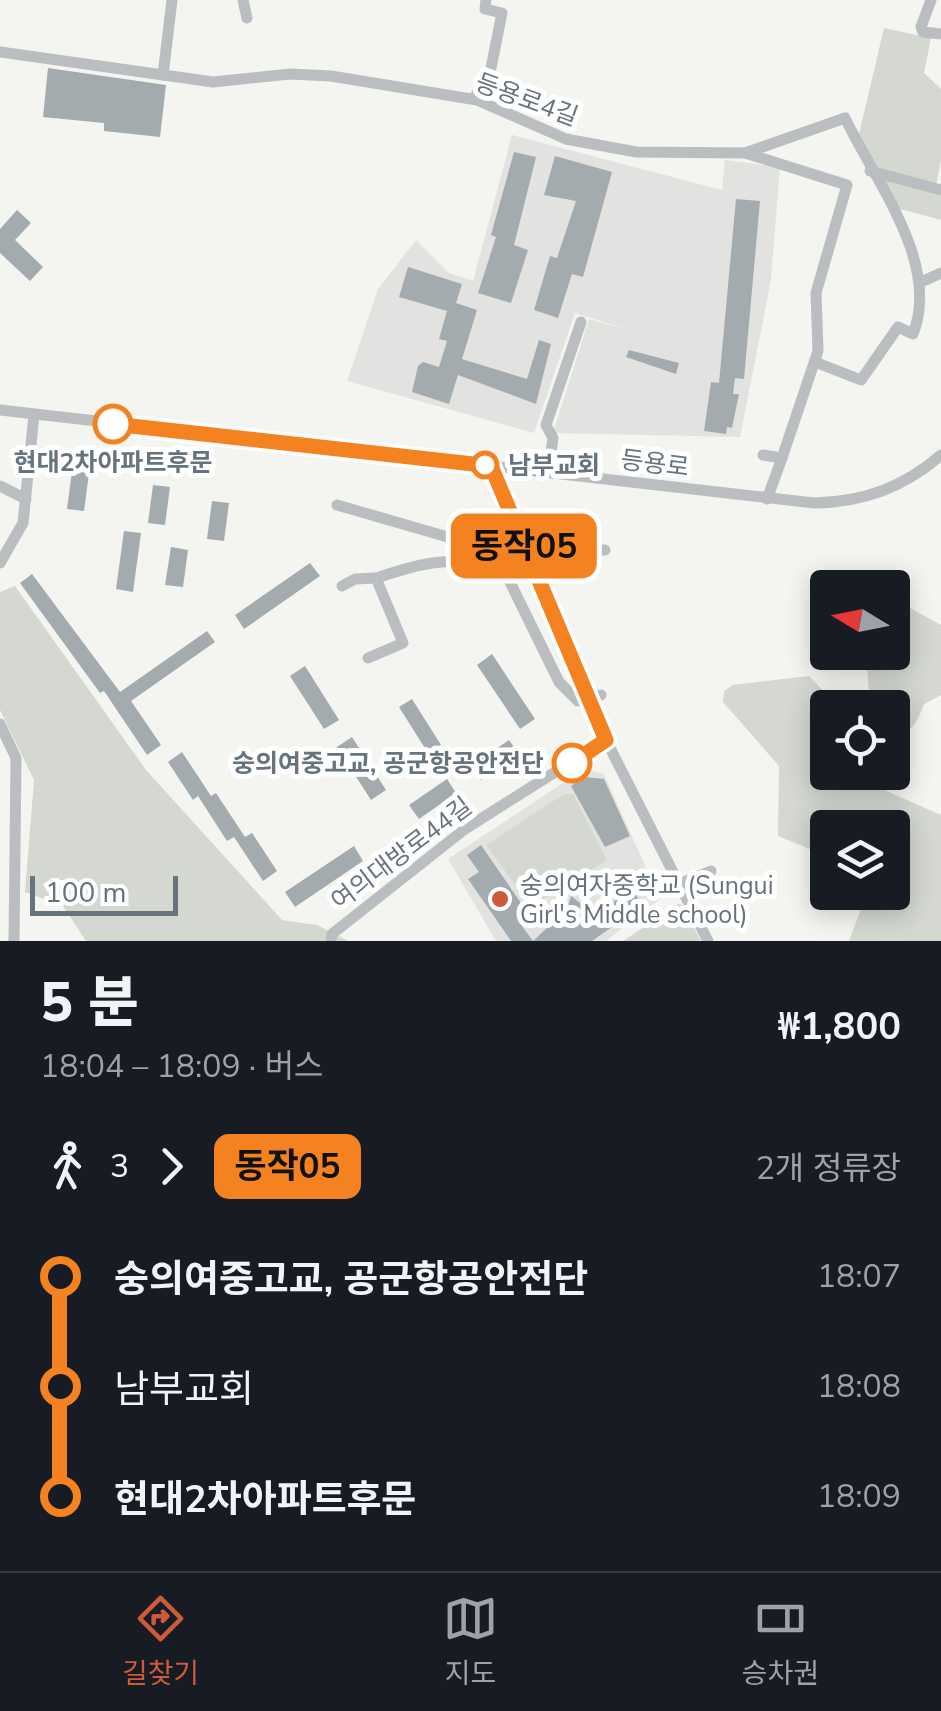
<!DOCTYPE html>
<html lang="ko">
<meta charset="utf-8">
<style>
:root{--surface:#171b24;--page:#242831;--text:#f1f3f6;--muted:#9ea1a6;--line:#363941;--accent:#cd5a38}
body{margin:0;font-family:"Nunito Sans","Noto Sans KR",sans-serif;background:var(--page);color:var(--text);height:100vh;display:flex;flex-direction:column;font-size:38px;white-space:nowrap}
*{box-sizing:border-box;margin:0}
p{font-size:32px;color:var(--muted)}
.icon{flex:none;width:55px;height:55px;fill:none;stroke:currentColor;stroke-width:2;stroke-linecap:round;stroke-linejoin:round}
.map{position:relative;height:941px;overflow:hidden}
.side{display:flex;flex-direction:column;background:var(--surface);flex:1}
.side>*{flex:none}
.badge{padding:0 20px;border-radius:15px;font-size:35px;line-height:65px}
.needle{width:65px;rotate:280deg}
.buttons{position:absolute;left:810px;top:570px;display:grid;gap:20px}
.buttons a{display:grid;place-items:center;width:100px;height:100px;border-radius:10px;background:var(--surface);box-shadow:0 5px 25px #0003;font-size:50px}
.scale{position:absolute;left:30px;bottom:25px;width:148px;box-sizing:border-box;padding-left:10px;border:5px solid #67747e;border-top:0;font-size:28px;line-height:35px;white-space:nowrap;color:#67747e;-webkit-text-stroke:8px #fff;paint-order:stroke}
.map>.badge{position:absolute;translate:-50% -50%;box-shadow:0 0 0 5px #fff}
.legs{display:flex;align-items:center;gap:15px;height:110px;padding:0 40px;font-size:32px}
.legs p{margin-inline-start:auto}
.summary{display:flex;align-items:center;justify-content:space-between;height:170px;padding:0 40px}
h1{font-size:55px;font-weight:800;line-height:75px}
ul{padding:0 40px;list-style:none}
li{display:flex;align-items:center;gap:35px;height:110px;font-size:38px}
li i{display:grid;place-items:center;width:15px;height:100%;margin:0 12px;background:currentColor}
li i::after{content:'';width:25px;height:25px;margin:-12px;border:8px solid;border-radius:50%;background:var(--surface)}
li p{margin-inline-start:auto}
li:first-child i{background:linear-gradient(#0000 50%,currentColor 0)}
li:last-child i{background:linear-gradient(currentColor 50%,#0000 0)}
.dock{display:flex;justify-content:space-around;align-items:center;height:140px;border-top:2px solid var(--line);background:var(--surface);font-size:28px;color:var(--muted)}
.dock a{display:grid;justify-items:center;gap:5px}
.dock .current{color:var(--accent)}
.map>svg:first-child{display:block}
.built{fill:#e2e3e1}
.green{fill:#d4d8d1}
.building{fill:#a4abaf}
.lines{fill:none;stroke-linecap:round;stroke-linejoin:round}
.minor{stroke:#babec0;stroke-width:11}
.line-1-casing{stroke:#fff;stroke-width:22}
.line-1{stroke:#f58220;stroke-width:15}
.stop-1-dot{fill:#fff;stroke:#f58220;stroke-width:5}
.poi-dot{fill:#cd5a38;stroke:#fff;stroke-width:4}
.labels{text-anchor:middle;stroke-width:10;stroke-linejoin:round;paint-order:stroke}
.street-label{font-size:25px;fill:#67747e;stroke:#fff}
.stop-label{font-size:25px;font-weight:bold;fill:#67747e;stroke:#fff}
.poi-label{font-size:25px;fill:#67747e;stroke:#fff;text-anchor:start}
</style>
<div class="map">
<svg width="941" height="941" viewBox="0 0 941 941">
<rect width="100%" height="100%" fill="#f4f4f1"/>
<g class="built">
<path d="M 512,135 L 722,190 L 725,160 L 780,167 L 771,280 L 740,437 L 553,433 L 589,319 L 630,330 L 575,313 L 534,433 L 347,381 L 378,289 L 416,240 L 449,273 L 473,281 Z"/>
<path d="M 584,769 L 604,774 L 660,899 L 606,941 L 496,941 L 448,859 Z"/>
</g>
<g class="green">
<path d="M 884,28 L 931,38 L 924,73 L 941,89 L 941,160 L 935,190 L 941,193 L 941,220 L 896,208 L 859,134 Z"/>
<path d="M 15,586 L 146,770 L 282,920 L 317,925 L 348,941 L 86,941 L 63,906 L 25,892 L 34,780 L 0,710 L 0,592 Z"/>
<path d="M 901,603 L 941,625 L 941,695 L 924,704 C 917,723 913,732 893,738 L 892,708 L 828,708 L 828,772 L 863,773 L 866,782 L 941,815 L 941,941 L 849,941 L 867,893 L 892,892 L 892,828 L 828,828 L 827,856 L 778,836 L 779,766 L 723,702 L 724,691 L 733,685 L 809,676 L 837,705 L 863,700 L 869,692 L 866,653 L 892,652 L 893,604 Z"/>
<path d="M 564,794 L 573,794 L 607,860 L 540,901 L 527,900 L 486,845 Z"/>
<path d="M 680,903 L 701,941 L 623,941 Z"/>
</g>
<g class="building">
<path d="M 48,68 L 166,85 L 160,137 L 104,131 L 104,123 L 43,117 Z"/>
<path d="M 514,152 L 536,157 L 514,245 L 528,250 L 511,303 L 478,293 L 496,237 L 491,235 Z"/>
<path d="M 555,156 L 612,172 L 583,277 L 572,274 L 558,318 L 534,310 L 550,256 L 557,258 L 576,201 L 544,195 Z"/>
<path d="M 736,199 L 760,201 L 744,379 L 735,378 L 733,394 L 739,394 L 732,428 L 727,427 L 726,434 L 704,431 L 711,382 L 719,383 Z"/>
<path d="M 17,210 L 31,223 L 15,240 L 43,267 L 30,281 L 0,253 L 0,229 Z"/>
<path d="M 408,267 L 462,284 L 456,303 L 477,310 L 462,359 L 527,379 L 539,340 L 551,344 L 536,404 L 458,375 L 449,404 L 412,392 L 418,366 L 423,362 L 439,367 L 447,341 L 439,339 L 447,311 L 399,297 Z"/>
<path d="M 629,350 L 679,363 L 676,374 L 626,357 Z"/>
<path d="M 72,471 L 89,473 L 84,511 L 67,509 Z"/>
<path d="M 153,485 L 170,487 L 165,525 L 148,523 Z"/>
<path d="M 212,501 L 229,503 L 224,541 L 207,539 Z"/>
<path d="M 124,531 L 141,533 L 133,592 L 116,589 Z"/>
<path d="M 171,547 L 188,550 L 183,587 L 165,585 Z"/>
<path d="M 310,563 L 320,576 L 244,629 L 235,615 Z"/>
<path d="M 32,574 L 120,692 L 207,631 L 215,642 L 131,701 L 161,745 L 147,755 L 104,691 L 100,693 L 20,583 Z"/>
<path d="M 492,654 L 535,719 L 520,729 L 477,665 Z"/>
<path d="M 305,666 L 339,720 L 324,729 L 290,676 Z"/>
<path d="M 412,699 L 441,745 L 428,753 L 399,707 Z"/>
<path d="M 352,737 L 386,790 L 371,800 L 337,747 Z"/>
<path d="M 509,740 L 519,754 L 481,780 L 471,766 Z"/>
<path d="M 182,752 L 211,796 L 216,793 L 245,837 L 252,833 L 277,871 L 263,881 L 234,837 L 227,841 L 198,796 L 193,800 L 168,762 Z"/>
<path d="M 585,777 L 604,779 L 630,836 L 605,847 L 571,786 Z"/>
<path d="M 447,779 L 456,793 L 419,819 L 409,805 Z"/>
<path d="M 481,845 L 532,919 L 522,926 L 533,941 L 511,941 L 468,879 L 479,872 L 467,855 Z"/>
<path d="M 354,846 L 363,861 L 295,907 L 285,892 Z"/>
<path d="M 633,889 L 642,906 L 592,941 L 533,941 L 567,909 L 571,896 L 594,914 Z"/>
</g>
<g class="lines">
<g class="minor">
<path d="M 243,0 L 247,18"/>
<path d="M 931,0 L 921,27 L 923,32 L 941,34"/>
<path d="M 0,52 L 213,82 L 290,74 L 331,76 L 477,100 L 566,139 L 636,152 L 745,153 L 845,118 C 875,181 941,263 913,334 L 898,327 L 861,380 L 815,362"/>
<path d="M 163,75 L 172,0"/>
<path d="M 474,99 L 491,68 L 502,13 L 485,9 L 486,0"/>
<path d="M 745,153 L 847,185 L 816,293 L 818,351 L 782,458 L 763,455"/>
<path d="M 870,171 L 941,190"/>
<path d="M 921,282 L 941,273"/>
<path d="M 0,410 L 814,503 C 863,502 903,488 941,455"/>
<path d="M 491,466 L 606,740 L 708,941"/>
<path d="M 548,473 L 553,438 L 546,425 L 581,322"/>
<path d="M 0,486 L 26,499"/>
<path d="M 767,499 L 782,458"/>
<path d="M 337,505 L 503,553 L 605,550"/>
<path d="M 0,563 L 23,523 L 34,415"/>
<path d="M 342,586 L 355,579 L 376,578"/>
<path d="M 368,658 L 403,643 L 376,578 C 422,563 462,551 507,576 L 559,682 L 578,701 L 601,695"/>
<path d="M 0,724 L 16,758 L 14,941"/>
<path d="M 681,883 L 711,871"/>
<path d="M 331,941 L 332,934 L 465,829 L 606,740"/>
</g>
</g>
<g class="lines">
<g class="line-1-casing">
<path id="line-1" d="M 113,424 L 491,466 L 606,740 L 572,763"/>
</g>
<use href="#line-1" class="line-1"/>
</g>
<g class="stop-1-dot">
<circle cx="113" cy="424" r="18"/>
<circle cx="485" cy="465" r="12"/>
<circle cx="572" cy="763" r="18"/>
</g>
<circle class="poi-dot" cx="500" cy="899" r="10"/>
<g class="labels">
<g class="street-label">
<text transform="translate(527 99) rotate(20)" y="9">등용로4길</text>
<text transform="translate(655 463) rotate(7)" y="9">등용로</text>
<text transform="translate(401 853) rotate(-37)" y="9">여의대방로44길</text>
</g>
<g class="stop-label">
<text x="113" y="471">현대2차아파트후문</text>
<text x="508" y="474" text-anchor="start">남부교회</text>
<text x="544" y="772" text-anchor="end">숭의여중고교, 공군항공안전단</text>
</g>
<g class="poi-label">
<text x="520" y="894">숭의여자중학교 (Sungui<tspan x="520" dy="29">Girl's Middle school)</tspan></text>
</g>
</g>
</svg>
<div class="buttons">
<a><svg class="needle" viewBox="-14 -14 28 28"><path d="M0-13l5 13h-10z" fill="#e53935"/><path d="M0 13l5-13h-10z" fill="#9ea1a6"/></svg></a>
<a><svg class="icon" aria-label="locate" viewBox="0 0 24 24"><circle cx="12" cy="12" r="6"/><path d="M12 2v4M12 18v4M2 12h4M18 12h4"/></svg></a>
<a><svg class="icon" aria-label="layers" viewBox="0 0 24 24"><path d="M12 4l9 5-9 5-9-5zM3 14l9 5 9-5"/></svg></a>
</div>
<div class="scale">100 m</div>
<b class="badge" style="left:524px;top:546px;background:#f58220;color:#111">동작05</b>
</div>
<section class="side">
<div class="summary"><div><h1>5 분</h1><p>18:04 – 18:09 · 버스</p></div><b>₩1,800</b></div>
<div class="legs"><svg class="icon" aria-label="walk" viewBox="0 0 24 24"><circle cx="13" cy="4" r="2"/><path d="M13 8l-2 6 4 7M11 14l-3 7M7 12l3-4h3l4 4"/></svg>3<svg class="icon" aria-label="forward" viewBox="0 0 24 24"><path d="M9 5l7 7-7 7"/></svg><b class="badge" style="background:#f58220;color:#111">동작05</b><p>2개 정류장</p></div>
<ul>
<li><i style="color:#f58220"></i><b>숭의여중고교, 공군항공안전단</b><p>18:07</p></li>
<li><i style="color:#f58220"></i><span>남부교회</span><p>18:08</p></li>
<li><i style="color:#f58220"></i><b>현대2차아파트후문</b><p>18:09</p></li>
</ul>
</section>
<nav class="dock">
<a class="current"><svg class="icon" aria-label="directions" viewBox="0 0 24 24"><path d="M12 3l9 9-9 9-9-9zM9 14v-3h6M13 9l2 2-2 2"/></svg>길찾기</a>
<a><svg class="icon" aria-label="map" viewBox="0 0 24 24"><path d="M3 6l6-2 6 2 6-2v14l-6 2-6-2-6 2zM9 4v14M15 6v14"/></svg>지도</a>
<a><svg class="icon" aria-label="tickets" viewBox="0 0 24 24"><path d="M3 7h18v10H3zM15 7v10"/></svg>승차권</a>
</nav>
